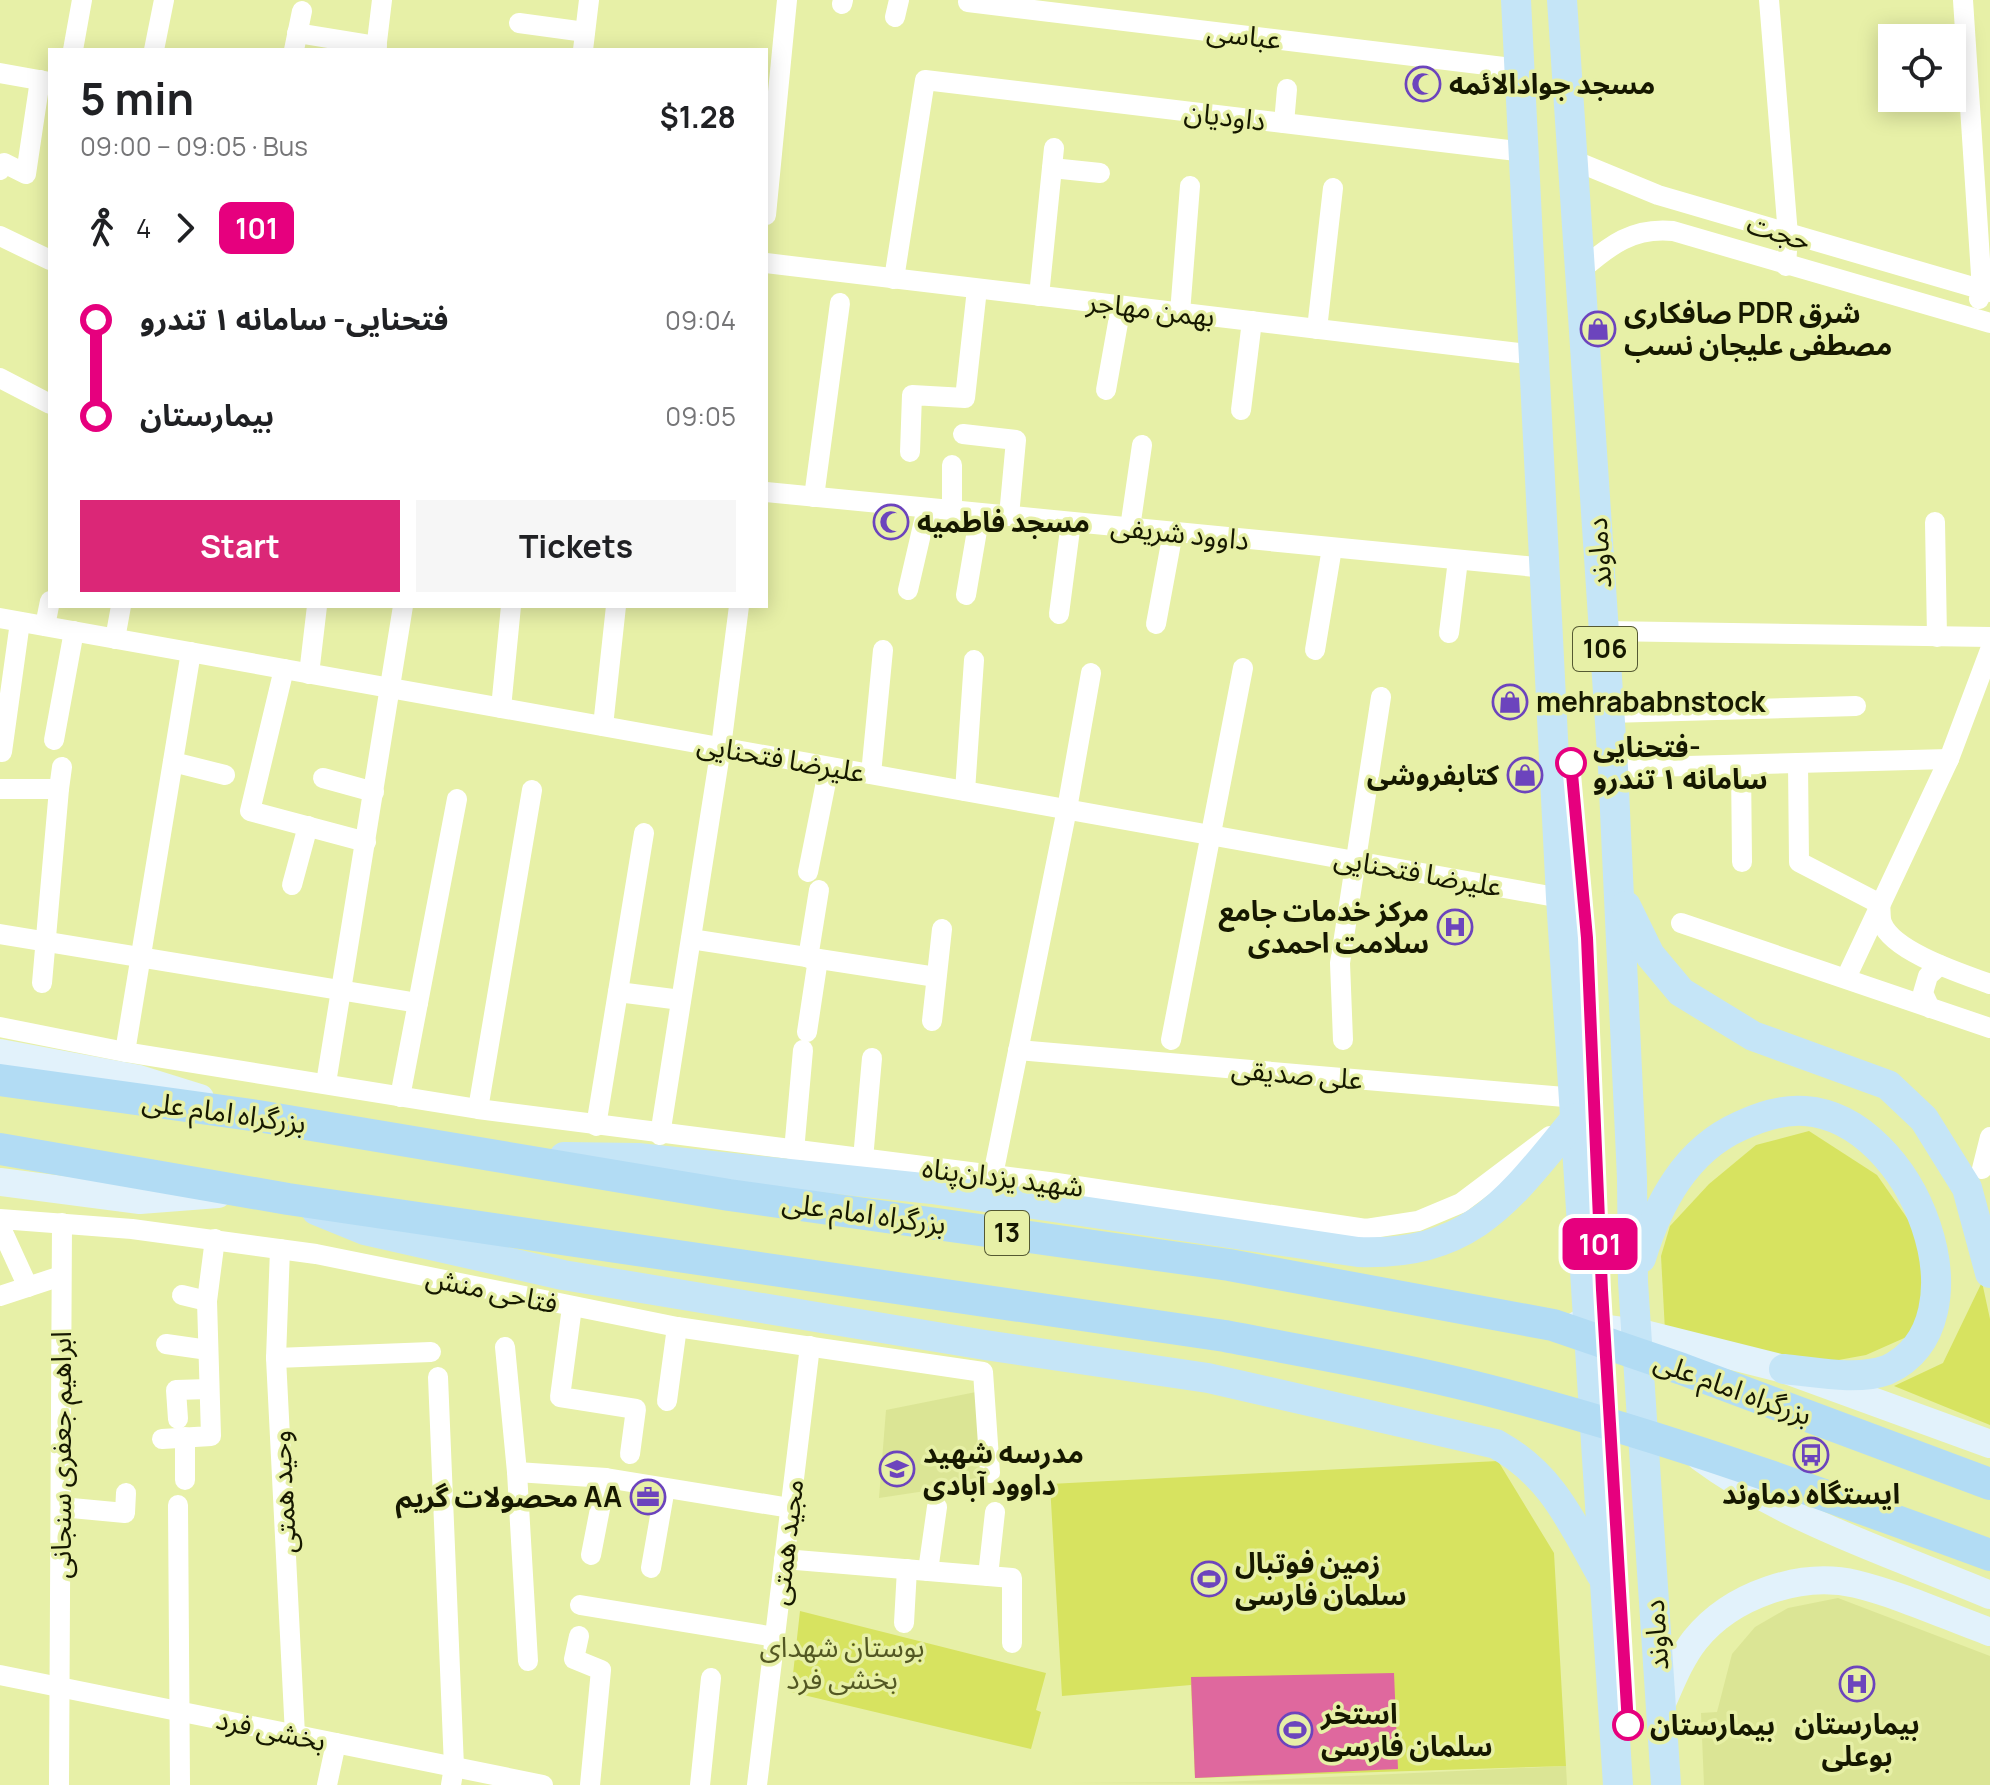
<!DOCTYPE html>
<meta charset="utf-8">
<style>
:root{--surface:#fff;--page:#f6f6f6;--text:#202124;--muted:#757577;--accent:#db2777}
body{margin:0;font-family:Manrope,"Noto Sans Arabic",sans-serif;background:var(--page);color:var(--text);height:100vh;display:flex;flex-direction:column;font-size:30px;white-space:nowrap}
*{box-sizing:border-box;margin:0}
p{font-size:26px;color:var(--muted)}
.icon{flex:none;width:44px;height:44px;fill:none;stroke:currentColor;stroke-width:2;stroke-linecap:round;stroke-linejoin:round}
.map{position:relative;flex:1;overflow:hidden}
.drawer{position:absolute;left:48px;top:48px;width:720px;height:560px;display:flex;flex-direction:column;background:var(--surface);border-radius:0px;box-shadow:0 4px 20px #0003}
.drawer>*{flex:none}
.badge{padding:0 16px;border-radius:12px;font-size:28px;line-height:52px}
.fabs{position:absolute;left:1878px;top:24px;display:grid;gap:16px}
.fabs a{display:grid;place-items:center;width:88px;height:88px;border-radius:0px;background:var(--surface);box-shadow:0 4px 20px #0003;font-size:40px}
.map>.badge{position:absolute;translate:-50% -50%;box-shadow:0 0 0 4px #fff}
.legs{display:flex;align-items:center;gap:12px;height:88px;padding:0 32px;font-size:26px}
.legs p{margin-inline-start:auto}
.overview{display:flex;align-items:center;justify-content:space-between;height:136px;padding:0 32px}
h1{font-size:44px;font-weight:700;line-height:60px}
.cta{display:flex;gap:16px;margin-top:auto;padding:16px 32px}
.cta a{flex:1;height:92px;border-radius:0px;background:var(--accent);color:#fff;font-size:32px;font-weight:700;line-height:92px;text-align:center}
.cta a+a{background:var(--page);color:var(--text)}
ul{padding:0 32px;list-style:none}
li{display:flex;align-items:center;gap:28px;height:96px;font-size:30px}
li i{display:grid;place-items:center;width:12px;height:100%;margin:0 10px;background:currentColor}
li i::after{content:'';width:20px;height:20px;margin:-10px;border:6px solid;border-radius:50%;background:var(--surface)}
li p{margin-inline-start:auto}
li:first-child i{background:linear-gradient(#0000 50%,currentColor 0)}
li:last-child i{background:linear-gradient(currentColor 50%,#0000 0)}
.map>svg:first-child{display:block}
.built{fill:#dbe595}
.green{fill:#d7e360}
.water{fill:#df689e}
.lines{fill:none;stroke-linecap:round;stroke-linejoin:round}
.minor{stroke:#fff;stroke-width:20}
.secondary{stroke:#e2f2fb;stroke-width:28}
.primary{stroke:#c5e5f7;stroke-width:30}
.trunk{stroke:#b2dcf4;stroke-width:32}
.line-1-casing{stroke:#fff;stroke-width:18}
.line-1{stroke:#e6007e;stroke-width:12}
.stop-1-dot{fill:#fff;stroke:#e6007e;stroke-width:4}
.labels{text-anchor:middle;stroke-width:7;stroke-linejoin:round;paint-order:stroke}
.shield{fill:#e7f0a7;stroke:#555932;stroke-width:2}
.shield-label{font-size:26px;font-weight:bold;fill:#161800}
.street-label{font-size:28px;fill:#161800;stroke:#e7f0a7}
.poi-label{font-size:28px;font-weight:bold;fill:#161800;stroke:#e7f0a7;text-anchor:start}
.stop-label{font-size:28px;font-weight:bold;fill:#161800;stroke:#e7f0a7;text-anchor:start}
.park-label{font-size:28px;fill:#535823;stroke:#e7f0a7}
</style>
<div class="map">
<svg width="1990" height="1785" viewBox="0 0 1990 1785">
<rect width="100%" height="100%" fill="#e7f0a7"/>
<g class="built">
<path d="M 976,1392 L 985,1482 L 879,1498 L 886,1410 Z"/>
<path d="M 1838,1598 L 1990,1656 L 1990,1785 L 1704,1785 L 1701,1713 L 1717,1712 L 1732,1654 L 1755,1627 L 1788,1608 Z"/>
<path d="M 1566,1766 L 1567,1785 L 1067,1783 L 1222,1782 Z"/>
</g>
<g class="green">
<path d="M 1809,1131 L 1877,1175 L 1921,1238 L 1932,1302 L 1911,1335 L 1866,1355 L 1811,1365 L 1665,1331 L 1661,1256 L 1670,1226 L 1709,1184 L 1756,1145 Z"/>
<path d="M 1982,1282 L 1990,1319 L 1990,1425 L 1894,1386 L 1943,1363 Z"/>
<path d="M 1498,1461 L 1554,1553 L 1566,1766 L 1195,1778 L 1191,1685 L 1062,1696 L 1050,1484 Z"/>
<path d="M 800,1611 L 1046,1673 L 1036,1710 L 1041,1712 L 1031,1749 L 791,1692 Z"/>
</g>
<path class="water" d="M 1394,1673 L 1398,1769 L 1195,1778 L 1191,1677 Z"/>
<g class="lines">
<g class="minor">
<path d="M 1769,0 L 1788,235 L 1786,266"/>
<path d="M 1963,0 L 1982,290 L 1979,299"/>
<path d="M 968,2 L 1520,69"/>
<path d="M 842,4 L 843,0"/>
<path d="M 895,17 L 899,0"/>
<path d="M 519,23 L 585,32"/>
<path d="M 297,33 L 377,46"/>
<path d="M 73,50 L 82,0"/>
<path d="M 154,50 L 164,0"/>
<path d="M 294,50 L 302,11"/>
<path d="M 376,50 L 382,0"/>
<path d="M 583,50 L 589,0"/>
<path d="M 0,73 L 50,82"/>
<path d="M 1284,123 L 1287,89"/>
<path d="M 1573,160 L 1658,195 L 1990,292"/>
<path d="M 1052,168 L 1100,173"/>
<path d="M 0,170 L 4,163 L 26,174 L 40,80"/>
<path d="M 766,215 L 787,0"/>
<path d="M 0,236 L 50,260"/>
<path d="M 766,263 L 1535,355"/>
<path d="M 1580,271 C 1610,245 1633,227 1673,231 L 1990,323"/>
<path d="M 894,279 L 925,80 L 1525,152"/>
<path d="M 1039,296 L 1054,148"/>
<path d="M 1180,313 L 1190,186"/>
<path d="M 1317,329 L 1333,188"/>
<path d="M 0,378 L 50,404"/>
<path d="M 1106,390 L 1121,306"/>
<path d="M 1241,410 L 1252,321"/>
<path d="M 963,434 L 1016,440 L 1009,516"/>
<path d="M 910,452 L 912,395 L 965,398 L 977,289"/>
<path d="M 952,465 L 952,510"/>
<path d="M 766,492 L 1546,568"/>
<path d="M 814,497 L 840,303"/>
<path d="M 1935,522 L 1937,637"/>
<path d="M 1130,528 L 1142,445"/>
<path d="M 908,590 L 927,508"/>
<path d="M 966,595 L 980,513"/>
<path d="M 1059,614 L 1071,522"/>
<path d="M 0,618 L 1561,898"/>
<path d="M 1156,624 L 1173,532"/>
<path d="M 45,626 L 50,601"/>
<path d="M 1604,631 L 1990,637"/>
<path d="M 1449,633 L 1458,560"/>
<path d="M 115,639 L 121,606"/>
<path d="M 1315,650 L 1332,548"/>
<path d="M 284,669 L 250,811 L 366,842"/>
<path d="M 309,674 L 317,606"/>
<path d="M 501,708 L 511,606"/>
<path d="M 1609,713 L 1856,706"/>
<path d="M 603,726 L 616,606"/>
<path d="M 54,740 L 74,631"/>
<path d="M 2,752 L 20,622"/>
<path d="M 173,762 L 225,775"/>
<path d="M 1798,763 L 1799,862 L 1880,904"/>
<path d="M 1741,765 L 1742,862"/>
<path d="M 1613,768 L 1949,759"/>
<path d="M 871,774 L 883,650"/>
<path d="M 323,778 L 374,792"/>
<path d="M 0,789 L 59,789 L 42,983"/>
<path d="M 59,789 L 62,767"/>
<path d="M 965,791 L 974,660"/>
<path d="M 808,872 L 829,767"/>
<path d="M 292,885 L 308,826"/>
<path d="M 1880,904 C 1881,910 1880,918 1882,923 C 1893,952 1963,974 1990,984"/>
<path d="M 1681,923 L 1990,1028"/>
<path d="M 0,934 L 418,1003"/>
<path d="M 691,939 L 936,977"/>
<path d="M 808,958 L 819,890"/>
<path d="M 1846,978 L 1949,759 L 1990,650"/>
<path d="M 618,992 L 681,1000"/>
<path d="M 1930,1008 L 1923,993 L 1928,976 L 1940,965"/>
<path d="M 932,1021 L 942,929"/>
<path d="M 0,1027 L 125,1052 L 478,1109 L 1057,1183 L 1366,1229 L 1418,1221 L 1461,1203 L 1550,1136"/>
<path d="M 807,1032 L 818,959"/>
<path d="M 1171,1040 L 1243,668"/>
<path d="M 1343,1040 L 1340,963 L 1381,697"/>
<path d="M 1018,1050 L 1576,1098"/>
<path d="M 125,1052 L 191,652"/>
<path d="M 326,1083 L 403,606"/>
<path d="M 400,1097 L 457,799"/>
<path d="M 478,1109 L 532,790"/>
<path d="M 596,1126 L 644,833"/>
<path d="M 660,1135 L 721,747 L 739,606"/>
<path d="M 794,1151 L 803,1050"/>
<path d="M 863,1159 L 872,1058"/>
<path d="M 1982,1169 L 1990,1137"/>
<path d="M 993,1175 L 1067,809 L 1091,673"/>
<path d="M 0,1219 L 132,1229 L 316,1254 L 677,1327 L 983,1372 L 990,1473"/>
<path d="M 0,1226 L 28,1287"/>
<path d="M 280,1249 L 276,1358 L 295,1735"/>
<path d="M 182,1295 L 207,1301"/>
<path d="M 0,1296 L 61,1276"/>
<path d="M 572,1307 L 560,1397 L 636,1409 L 630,1454"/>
<path d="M 166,1344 L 208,1350"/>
<path d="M 505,1347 L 517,1472 L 528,1661"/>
<path d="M 276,1358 L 431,1352"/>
<path d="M 438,1377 L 454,1767 L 451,1785"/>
<path d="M 667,1401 L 677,1327"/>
<path d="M 178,1419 L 176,1390 L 209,1389"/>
<path d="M 185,1437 L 185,1480"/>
<path d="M 162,1439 L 211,1436 L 207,1301 L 215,1239"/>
<path d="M 517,1472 L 606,1478 L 790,1508"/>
<path d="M 178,1505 L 180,1785"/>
<path d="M 61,1507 L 125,1513 L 126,1493"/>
<path d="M 591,1555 L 606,1478"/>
<path d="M 784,1559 L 1012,1578 L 1012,1643"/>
<path d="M 651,1568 L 665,1488"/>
<path d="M 928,1571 L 937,1507"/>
<path d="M 988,1576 L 995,1512"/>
<path d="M 580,1605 L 775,1637"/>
<path d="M 904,1623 L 907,1569"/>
<path d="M 579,1636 L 574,1659 L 601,1670 L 590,1785"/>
<path d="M 0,1675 L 543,1785"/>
<path d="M 59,1785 L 62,1223"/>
<path d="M 327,1785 L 336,1743"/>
<path d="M 700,1785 L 711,1678"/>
<path d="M 757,1785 L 810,1346"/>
</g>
<g class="secondary">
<path d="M 0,1053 L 139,1079 L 200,1098"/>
<path d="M 0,1182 L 140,1200 L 218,1194"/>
<path d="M 1577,1325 L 1645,1334 L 1784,1369 L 1990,1444"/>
<path d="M 1700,1457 C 1785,1520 1892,1554 1990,1595"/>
<path d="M 1661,1705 C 1671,1683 1680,1659 1695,1640 C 1731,1595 1801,1571 1856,1584 C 1901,1595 1946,1616 1990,1632"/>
</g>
<g class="primary">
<path d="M 1516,0 L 1561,898 L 1618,1785"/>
<path d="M 1562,0 L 1613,768 L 1632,1178 L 1633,1282 L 1666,1785"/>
<path d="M 1626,906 L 1650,955 L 1681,992 L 1753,1036 L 1888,1085 L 1924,1119 L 1967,1188 L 1990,1273"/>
<path d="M 564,1157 L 638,1158 L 932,1189 L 1358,1252 C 1473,1256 1510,1198 1576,1118"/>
<path d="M 316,1210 L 365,1230 L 563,1275 L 985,1345 L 1208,1378 L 1496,1444 C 1552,1475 1571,1521 1601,1574"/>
<path d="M 1641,1258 C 1658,1203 1686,1150 1740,1126 C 1760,1117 1782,1109 1805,1111 C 1915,1119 1990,1322 1887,1370 C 1856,1381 1816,1372 1784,1369"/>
</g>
<g class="trunk">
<path d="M 0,1080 L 258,1116 L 729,1195 L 1229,1265 L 1553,1325 L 1682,1369 L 1990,1484"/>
<path d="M 0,1149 L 288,1199 L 1225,1336 C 1313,1353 1401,1368 1487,1390 C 1659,1434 1824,1494 1990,1555"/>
</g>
</g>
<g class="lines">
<g class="line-1-casing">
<path id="line-1" d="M 1571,763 L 1587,938 L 1602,1290 L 1628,1725"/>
</g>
<use href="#line-1" class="line-1"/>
</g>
<defs>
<g id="mosque-ring" transform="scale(1.8)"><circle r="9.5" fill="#e7f0a7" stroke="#6c44bd" stroke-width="1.5"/><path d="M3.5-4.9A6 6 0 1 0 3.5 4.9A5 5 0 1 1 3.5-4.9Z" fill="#6c44bd"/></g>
<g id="shop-ring" transform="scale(1.8)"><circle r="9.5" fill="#e7f0a7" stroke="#6c44bd" stroke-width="1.5"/><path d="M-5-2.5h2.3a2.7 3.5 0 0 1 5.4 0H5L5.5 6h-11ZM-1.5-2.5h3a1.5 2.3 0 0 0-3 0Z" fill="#6c44bd"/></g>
<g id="hospital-ring" transform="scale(1.8)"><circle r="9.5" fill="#e7f0a7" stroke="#6c44bd" stroke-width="1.5"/><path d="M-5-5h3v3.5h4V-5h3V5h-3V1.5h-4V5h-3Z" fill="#6c44bd"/></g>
<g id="bus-ring" transform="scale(1.8)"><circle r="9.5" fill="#e7f0a7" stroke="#6c44bd" stroke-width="1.5"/><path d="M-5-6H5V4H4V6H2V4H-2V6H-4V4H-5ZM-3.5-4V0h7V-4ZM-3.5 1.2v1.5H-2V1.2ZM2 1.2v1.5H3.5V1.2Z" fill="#6c44bd"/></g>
<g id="school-ring" transform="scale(1.8)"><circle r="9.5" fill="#e7f0a7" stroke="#6c44bd" stroke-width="1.5"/><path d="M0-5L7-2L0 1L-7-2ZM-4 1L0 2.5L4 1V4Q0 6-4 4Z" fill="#6c44bd"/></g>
<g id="office-ring" transform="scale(1.8)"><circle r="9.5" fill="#e7f0a7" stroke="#6c44bd" stroke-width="1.5"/><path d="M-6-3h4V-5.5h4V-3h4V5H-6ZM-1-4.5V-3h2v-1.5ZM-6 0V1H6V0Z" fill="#6c44bd"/></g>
<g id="stadium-ring" transform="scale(1.8)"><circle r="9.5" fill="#e7f0a7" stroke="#6c44bd" stroke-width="1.5"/><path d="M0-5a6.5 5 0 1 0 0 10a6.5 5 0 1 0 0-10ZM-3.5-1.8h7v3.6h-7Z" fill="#6c44bd"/></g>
</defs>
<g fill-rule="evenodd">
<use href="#mosque-ring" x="1423" y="84"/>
<use href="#shop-ring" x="1598" y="329"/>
<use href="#mosque-ring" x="891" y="522"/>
<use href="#shop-ring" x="1510" y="702"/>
<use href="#shop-ring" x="1525" y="775"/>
<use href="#hospital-ring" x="1455" y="927"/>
<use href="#bus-ring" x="1811" y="1455"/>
<use href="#school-ring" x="897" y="1469"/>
<use href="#office-ring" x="648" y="1497"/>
<use href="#stadium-ring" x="1209" y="1579"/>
<use href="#hospital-ring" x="1857" y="1684"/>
<use href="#stadium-ring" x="1295" y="1730"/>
</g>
<g class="stop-1-dot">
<circle cx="1571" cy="763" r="14"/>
<circle cx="1628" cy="1725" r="14"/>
</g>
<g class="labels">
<g class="shield">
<rect x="1573" y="627" width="64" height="44" rx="6"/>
<rect x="985" y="1211" width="44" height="44" rx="6"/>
</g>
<g class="shield-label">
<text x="1605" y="658">106</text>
<text x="1007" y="1242">13</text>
</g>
<g class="street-label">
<text transform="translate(1244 35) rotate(7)" y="10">عباسی</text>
<text transform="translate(1225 116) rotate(7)" y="10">داودیان</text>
<text transform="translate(1779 232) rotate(17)" y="10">حجت</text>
<text transform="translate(1151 309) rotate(7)" y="10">بهمن مهاجر</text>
<text transform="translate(1180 533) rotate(6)" y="10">داوود شریفی</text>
<text transform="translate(1599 553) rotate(-94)" y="10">دماوند</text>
<text transform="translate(781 758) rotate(10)" y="10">علیرضا فتحنایی</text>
<text transform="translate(1418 872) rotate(10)" y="10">علیرضا فتحنایی</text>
<text transform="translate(1297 1074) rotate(5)" y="10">علی صدیقی</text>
<text transform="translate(224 1112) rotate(8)" y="10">بزرگراه امام علی</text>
<text transform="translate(1003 1177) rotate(7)" y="10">شهید یزدان‌پناه</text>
<text transform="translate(864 1213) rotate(8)" y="10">بزرگراه امام علی</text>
<text transform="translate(492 1290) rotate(12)" y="10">فتاحی منش</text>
<text transform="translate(1733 1388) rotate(20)" y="10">بزرگراه امام علی</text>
<text transform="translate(61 1455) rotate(-90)" y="10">ابراهیم جعفری سنجانی</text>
<text transform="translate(283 1492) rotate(-93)" y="10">وحید همتی</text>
<text transform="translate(786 1542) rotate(-83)" y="10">مجید همتی</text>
<text transform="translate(1656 1635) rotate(-94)" y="10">دماوند</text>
<text transform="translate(271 1730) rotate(12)" y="10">بخشی فرد</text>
</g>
<g class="poi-label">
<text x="1449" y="94">مسجد جوادالائمه</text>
<text x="1624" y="323">صافکاری PDR شرق<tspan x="1624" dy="32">مصطفی علیجان نسب</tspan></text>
<text x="917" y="532">مسجد فاطمیه</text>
<text x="1536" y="712">mehrababnstock</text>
<text x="1499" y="785" text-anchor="end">کتابفروشی</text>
<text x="1429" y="921" text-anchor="end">مرکز خدمات جامع<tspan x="1429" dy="32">سلامت احمدی</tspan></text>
<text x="923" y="1463">مدرسه شهید<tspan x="923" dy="32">داوود آبادی</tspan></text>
<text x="1811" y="1504" text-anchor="middle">ایستگاه دماوند</text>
<text x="622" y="1507" text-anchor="end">محصولات گریم AA</text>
<text x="1235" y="1573">زمین فوتبال<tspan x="1235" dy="32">سلمان فارسی</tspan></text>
<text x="1321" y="1724">استخر<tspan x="1321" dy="32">سلمان فارسی</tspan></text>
<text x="1857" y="1734" text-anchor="middle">بیمارستان<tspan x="1857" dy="32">بوعلی</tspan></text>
</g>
<g class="stop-label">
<text x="1593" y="757">فتحنایی-<tspan x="1593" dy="32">سامانه ۱ تندرو</tspan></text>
<text x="1650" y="1735">بیمارستان</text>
</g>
<g class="park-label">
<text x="842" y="1657">بوستان شهدای<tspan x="842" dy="32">بخشی فرد</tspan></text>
</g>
</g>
</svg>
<div class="fabs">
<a><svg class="icon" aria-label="locate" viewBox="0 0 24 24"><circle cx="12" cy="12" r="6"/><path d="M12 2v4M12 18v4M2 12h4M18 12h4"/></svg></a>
</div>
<b class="badge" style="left:1600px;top:1244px;background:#e6007e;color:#fff">101</b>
<section class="drawer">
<div class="overview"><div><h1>5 min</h1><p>09:00 – 09:05 · Bus</p></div><b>$1.28</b></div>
<div class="legs"><svg class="icon" aria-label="walk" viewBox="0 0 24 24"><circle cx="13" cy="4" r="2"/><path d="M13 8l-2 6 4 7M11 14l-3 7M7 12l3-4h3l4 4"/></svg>4<svg class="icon" aria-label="forward" viewBox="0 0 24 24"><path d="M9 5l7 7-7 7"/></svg><b class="badge" style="background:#e6007e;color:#fff">101</b></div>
<ul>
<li><i style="color:#e6007e"></i><b>فتحنایی- سامانه ۱ تندرو</b><p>09:04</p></li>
<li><i style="color:#e6007e"></i><b>بیمارستان</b><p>09:05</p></li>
</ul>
<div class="cta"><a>Start</a><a>Tickets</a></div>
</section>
</div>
